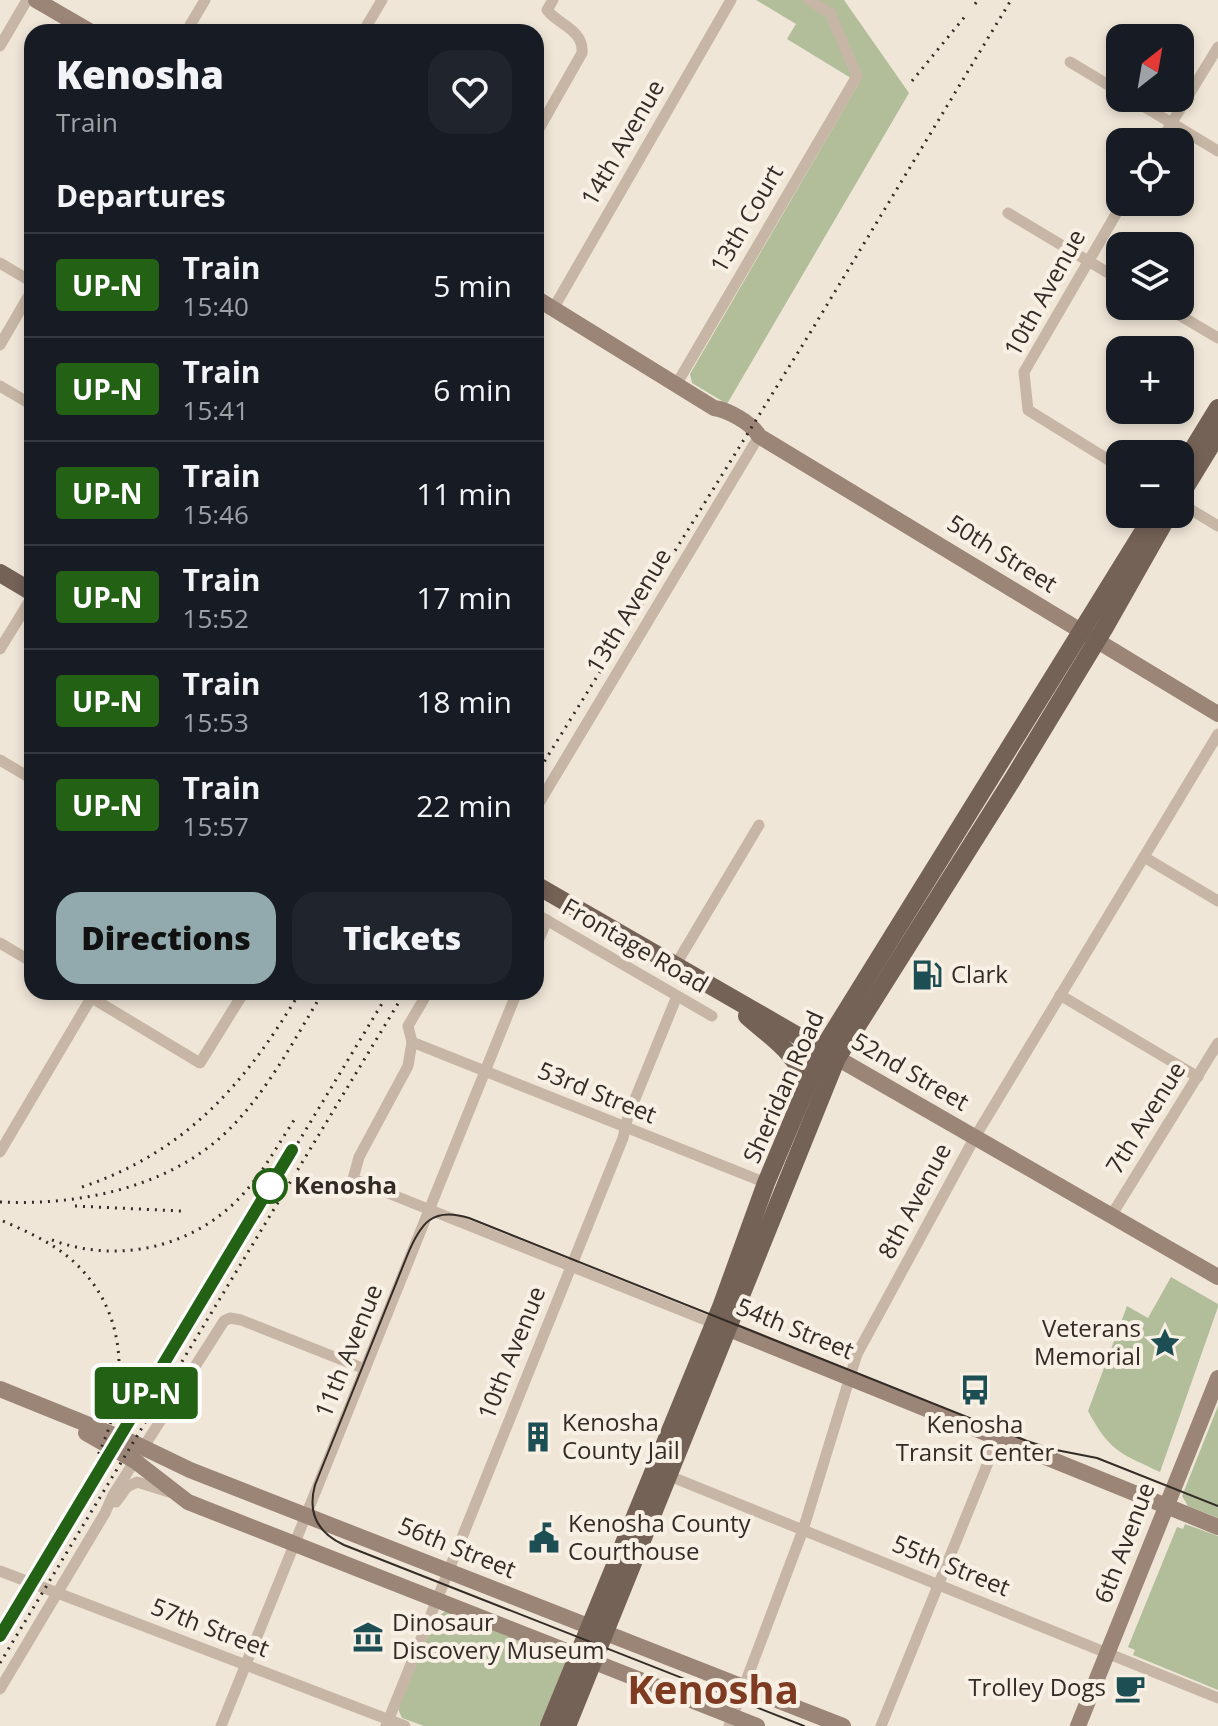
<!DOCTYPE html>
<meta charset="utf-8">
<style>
:root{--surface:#171b24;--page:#20242c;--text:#f1f3f6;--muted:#9ea1a6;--line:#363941;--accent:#92a9ad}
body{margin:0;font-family:"Open Sans",sans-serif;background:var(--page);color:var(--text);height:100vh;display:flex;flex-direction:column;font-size:30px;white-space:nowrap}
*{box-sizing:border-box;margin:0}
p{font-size:26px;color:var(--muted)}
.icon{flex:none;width:44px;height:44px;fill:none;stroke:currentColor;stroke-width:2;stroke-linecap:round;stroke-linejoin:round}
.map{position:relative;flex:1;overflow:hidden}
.panel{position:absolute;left:24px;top:24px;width:520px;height:976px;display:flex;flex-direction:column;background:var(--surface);border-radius:24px;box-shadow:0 4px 12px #0003}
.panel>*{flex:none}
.badge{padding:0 16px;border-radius:6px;font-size:28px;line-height:52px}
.needle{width:52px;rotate:31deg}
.tools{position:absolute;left:1106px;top:24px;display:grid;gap:16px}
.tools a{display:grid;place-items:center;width:88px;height:88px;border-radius:16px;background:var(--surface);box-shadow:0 4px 12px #0003;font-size:40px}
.map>.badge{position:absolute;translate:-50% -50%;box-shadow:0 0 0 4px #fff}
h2{padding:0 32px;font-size:30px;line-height:72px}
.round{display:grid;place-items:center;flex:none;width:84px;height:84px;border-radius:24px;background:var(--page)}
.summary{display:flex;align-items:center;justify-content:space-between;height:136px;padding:0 32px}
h1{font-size:38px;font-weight:800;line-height:60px}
.action{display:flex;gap:16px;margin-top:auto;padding:16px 32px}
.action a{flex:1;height:92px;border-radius:24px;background:var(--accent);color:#111;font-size:32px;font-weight:800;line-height:92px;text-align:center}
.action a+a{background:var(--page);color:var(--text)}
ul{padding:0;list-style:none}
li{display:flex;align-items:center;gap:24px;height:104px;padding:0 32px;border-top:2px solid var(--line)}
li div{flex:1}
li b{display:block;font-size:30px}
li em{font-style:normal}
li .badge{min-width:88px;font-weight:700;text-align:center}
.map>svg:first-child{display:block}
.green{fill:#b1be99}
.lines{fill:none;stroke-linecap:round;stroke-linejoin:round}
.street{stroke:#c7b6a5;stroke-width:11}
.secondary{stroke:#9b8577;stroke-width:16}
.primary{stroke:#756257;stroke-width:18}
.tram{stroke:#332b26;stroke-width:2}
.rail{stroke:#332b26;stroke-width:3;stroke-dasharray:2 6;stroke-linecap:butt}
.line-casing{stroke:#fff;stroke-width:18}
.line{stroke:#236214;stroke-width:12}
.stop-dot{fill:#fff;stroke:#236214;stroke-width:4}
.labels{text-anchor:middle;stroke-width:8;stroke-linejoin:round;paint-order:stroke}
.street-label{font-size:24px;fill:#332b26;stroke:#f8f0e4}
.poi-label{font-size:24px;fill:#332b26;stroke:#f8f0e4;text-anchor:start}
.stop-label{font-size:24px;font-weight:bold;fill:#332b26;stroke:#f8f0e4;text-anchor:start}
.town-label{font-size:40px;font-weight:bold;fill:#7f3b22;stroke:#f8f0e4}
</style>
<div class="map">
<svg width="1218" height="1726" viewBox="0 0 1218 1726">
<rect width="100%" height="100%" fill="#f0e6d8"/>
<g class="green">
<path d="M 756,0 L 844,0 L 909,93 L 727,404 L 692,383 L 690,374 L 859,83 L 787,39 L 796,24 Z"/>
<path d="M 1171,1277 L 1218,1304 L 1218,1307 L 1160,1472 C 1120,1453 1110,1452 1088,1411 L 1127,1306 L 1148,1318 Z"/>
<path d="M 1218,1406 L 1218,1518 L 1188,1506 L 1182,1496 Z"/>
<path d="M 1185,1524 L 1218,1536 L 1218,1690 L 1133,1655 L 1135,1650 L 1128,1647 L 1177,1527 L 1183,1529 Z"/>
<path d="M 446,1611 L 564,1659 L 567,1667 L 543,1726 L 424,1726 L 402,1718 L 398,1709 L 436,1617 Z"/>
</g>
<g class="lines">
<g class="street">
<path d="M 186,32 L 205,0"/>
<path d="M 363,32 L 382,0"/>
<path d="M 0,46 L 27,0"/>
<path d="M 1070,62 L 1120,92"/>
<path d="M 1130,98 L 1218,151"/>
<path d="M 536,134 L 582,53 C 584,30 559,25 547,10 L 553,0"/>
<path d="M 1160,142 L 1218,47"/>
<path d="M 1008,213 L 1120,280"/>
<path d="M 0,263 L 32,282"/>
<path d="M 1164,306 L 1218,338"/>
<path d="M 553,309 L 731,0"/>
<path d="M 0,345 L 32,290"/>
<path d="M 676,385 L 857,76 L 830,13 L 809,0"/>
<path d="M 0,386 L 32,405"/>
<path d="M 1120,467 L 1028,410 L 1024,372 L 1123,202"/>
<path d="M 1180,503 L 1218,526"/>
<path d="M 0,649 L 32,597"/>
<path d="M 0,760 L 32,779"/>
<path d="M 536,808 L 759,436"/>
<path d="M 1144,857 L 1218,901"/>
<path d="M 536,914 L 712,1016"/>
<path d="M 0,943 L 32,962"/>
<path d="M 536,946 L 547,920"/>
<path d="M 675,966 L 759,825"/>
<path d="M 82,992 L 200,1063 L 244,992"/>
<path d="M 428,992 L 408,1026 L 412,1042 L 408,1066 L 359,1157 L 353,1179 L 713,1323"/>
<path d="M 1060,995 L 1198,1077"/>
<path d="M 412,1042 L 766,1183"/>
<path d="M 0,1152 L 94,993"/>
<path d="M 1111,1216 L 1218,1043"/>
<path d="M 667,1475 L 1218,1698"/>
<path d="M 116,1502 L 127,1487 L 137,1482 L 169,1492"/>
<path d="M 0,1571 L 405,1726"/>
<path d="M 0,1689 L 105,1513 L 113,1495 L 224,1321 L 230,1318 L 241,1320 L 365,1369"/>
<path d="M 221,1726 L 517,992"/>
<path d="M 386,1726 L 623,1138 L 628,1116 L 677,996"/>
<path d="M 729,1726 L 803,1530 L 857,1354 L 975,1137 L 1218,734"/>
<path d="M 881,1726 L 998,1438"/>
</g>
<g class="secondary">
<path d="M 36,0 L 91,32"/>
<path d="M 536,298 L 714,408 C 728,410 752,423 759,436 L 1218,714"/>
<path d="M 837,1058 L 1218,1277"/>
<path d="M 719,1325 L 1218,1527"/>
<path d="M 0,1389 L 136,1444 L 190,1470 L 843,1726"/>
<path d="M 86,1433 L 135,1461 L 188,1502 L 757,1726"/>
<path d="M 1078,1726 L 1218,1378"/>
</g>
<g class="primary">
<path d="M 1180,470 L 1218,408"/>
<path d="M 1180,496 L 1218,434"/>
<path d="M 0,573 L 32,592"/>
<path d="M 536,885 L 831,1055"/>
<path d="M 747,1016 C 770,1037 799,1054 806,1086"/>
<path d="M 549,1726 L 721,1307 L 766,1183 L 822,1050 L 1154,514"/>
<path d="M 567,1726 L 837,1058 L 1014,777 L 1105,627 L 1169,514"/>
</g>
<path class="tram" d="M 804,1726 L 344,1545 C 318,1533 307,1514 315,1485 L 407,1256 C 420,1224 432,1206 469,1218 L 1027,1441 L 1051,1449 L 1097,1458 L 1218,1506"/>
<g class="rail">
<path d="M 975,4 L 978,0"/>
<path d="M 912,81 L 967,14"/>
<path d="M 536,775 L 810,333 L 1011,0"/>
<path d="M 82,1187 C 186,1152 245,1084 300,992"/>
<path d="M 0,1202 C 85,1206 181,1185 239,1119 C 273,1081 297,1035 323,992"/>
<path d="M 75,1206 L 181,1211"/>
<path d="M 3,1221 C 28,1232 53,1243 73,1261 C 131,1314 129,1393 96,1459"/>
<path d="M 52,1240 C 119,1265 196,1247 244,1193 C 264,1171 279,1143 296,1117"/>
<path d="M 0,1636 L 389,992"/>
<path d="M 0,1663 L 405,992"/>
</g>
</g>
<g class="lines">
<g class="line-casing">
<path id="line" d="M 0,1636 L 292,1150"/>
</g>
<use href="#line" class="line"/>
</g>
<defs>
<g id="fuel-bare" transform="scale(2.4)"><path d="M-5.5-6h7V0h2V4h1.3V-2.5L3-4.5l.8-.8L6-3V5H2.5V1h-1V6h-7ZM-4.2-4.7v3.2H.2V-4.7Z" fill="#1d4e53" stroke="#f8f0e4" stroke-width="2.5" paint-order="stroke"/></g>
<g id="sight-bare" transform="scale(2.4)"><path d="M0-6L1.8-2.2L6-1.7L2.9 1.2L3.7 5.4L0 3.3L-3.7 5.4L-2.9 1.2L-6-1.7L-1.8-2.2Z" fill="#1d4e53" stroke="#f8f0e4" stroke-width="2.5" paint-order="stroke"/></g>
<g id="bus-bare" transform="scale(2.4)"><path d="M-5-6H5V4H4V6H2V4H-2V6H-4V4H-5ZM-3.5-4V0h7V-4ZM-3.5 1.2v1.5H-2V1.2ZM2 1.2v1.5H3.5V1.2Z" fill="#1d4e53" stroke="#f8f0e4" stroke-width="2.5" paint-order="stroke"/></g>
<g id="building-bare" transform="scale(2.4)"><path d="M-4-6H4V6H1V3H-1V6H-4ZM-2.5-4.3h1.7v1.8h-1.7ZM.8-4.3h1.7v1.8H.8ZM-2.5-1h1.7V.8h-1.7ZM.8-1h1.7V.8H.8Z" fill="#1d4e53" stroke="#f8f0e4" stroke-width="2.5" paint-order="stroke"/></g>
<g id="civic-bare" transform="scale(2.4)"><path d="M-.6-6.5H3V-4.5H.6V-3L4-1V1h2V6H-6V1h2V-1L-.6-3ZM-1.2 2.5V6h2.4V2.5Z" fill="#1d4e53" stroke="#f8f0e4" stroke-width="2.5" paint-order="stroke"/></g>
<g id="museum-bare" transform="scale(2.4)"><path d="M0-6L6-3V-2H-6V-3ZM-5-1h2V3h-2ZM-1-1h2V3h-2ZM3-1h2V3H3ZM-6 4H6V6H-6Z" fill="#1d4e53" stroke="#f8f0e4" stroke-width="2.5" paint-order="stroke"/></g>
<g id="cafe-bare" transform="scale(2.4)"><path d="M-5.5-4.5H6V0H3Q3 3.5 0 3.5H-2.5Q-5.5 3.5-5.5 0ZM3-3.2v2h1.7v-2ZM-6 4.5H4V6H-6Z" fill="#1d4e53" stroke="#f8f0e4" stroke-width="2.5" paint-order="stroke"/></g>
</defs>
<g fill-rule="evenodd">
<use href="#fuel-bare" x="927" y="975"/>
<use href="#sight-bare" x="1165" y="1343"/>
<use href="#bus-bare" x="975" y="1390"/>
<use href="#building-bare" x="538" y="1437"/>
<use href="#civic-bare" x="544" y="1538"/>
<use href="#museum-bare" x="368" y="1637"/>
<use href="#cafe-bare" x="1130" y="1688"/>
</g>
<circle class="stop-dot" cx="270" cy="1186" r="16"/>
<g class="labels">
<g class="street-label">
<text transform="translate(623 143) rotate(-60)" y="8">14th Avenue</text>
<text transform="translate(747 219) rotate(-60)" y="8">13th Court</text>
<text transform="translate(1045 293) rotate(-61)" y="8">10th Avenue</text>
<text transform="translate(1002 554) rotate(32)" y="8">50th Street</text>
<text transform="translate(629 611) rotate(-59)" y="8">13th Avenue</text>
<text transform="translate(635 946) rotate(30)" y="8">Frontage Road</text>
<text transform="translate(910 1072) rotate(30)" y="8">52nd Street</text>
<text transform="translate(784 1087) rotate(-66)" y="8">Sheridan Road</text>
<text transform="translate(597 1093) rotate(22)" y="8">53rd Street</text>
<text transform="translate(1146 1118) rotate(-58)" y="8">7th Avenue</text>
<text transform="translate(915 1201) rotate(-62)" y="8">8th Avenue</text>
<text transform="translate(795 1329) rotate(22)" y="8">54th Street</text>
<text transform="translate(349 1351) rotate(-68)" y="8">11th Avenue</text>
<text transform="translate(512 1353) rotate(-68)" y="8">10th Avenue</text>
<text transform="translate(1125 1543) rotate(-69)" y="8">6th Avenue</text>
<text transform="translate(457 1548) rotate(22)" y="8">56th Street</text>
<text transform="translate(951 1566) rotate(22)" y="8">55th Street</text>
<text transform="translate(210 1628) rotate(21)" y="8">57th Street</text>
</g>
<g class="poi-label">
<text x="951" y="983">Clark</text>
<text x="1141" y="1337" text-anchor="end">Veterans<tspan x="1141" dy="28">Memorial</tspan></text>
<text x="562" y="1431">Kenosha<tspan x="562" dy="28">County Jail</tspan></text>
<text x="975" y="1433" text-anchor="middle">Kenosha<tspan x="975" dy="28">Transit Center</tspan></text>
<text x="568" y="1532">Kenosha County<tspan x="568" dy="28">Courthouse</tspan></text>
<text x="392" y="1631">Dinosaur<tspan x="392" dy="28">Discovery Museum</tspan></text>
<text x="1106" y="1696" text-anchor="end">Trolley Dogs</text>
</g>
<g class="stop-label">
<text x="294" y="1194">Kenosha</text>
</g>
<g class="town-label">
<text x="713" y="1704">Kenosha</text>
</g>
</g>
</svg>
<div class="tools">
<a><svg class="needle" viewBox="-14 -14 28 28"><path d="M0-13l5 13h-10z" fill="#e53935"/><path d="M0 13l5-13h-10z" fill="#9ea1a6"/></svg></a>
<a><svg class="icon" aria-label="locate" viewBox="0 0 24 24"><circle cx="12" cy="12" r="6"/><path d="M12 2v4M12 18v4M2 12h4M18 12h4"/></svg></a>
<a><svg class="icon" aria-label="layers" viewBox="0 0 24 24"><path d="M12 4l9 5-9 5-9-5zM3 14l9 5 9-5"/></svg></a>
<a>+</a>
<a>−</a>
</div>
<b class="badge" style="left:146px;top:1393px;background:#236214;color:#fff">UP-N</b>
<section class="panel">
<div class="summary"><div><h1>Kenosha</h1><p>Train</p></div><a class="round"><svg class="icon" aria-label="heart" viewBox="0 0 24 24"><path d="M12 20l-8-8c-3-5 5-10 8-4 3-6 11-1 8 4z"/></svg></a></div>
<h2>Departures</h2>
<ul>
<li><span class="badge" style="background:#236214;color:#fff">UP-N</span><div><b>Train</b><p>15:40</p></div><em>5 min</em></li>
<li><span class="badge" style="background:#236214;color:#fff">UP-N</span><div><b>Train</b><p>15:41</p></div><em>6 min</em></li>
<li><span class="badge" style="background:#236214;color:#fff">UP-N</span><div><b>Train</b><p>15:46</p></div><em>11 min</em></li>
<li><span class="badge" style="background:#236214;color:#fff">UP-N</span><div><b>Train</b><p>15:52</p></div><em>17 min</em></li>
<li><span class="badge" style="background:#236214;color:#fff">UP-N</span><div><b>Train</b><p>15:53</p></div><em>18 min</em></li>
<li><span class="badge" style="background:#236214;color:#fff">UP-N</span><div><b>Train</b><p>15:57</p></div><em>22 min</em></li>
</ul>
<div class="action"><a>Directions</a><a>Tickets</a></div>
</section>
</div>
